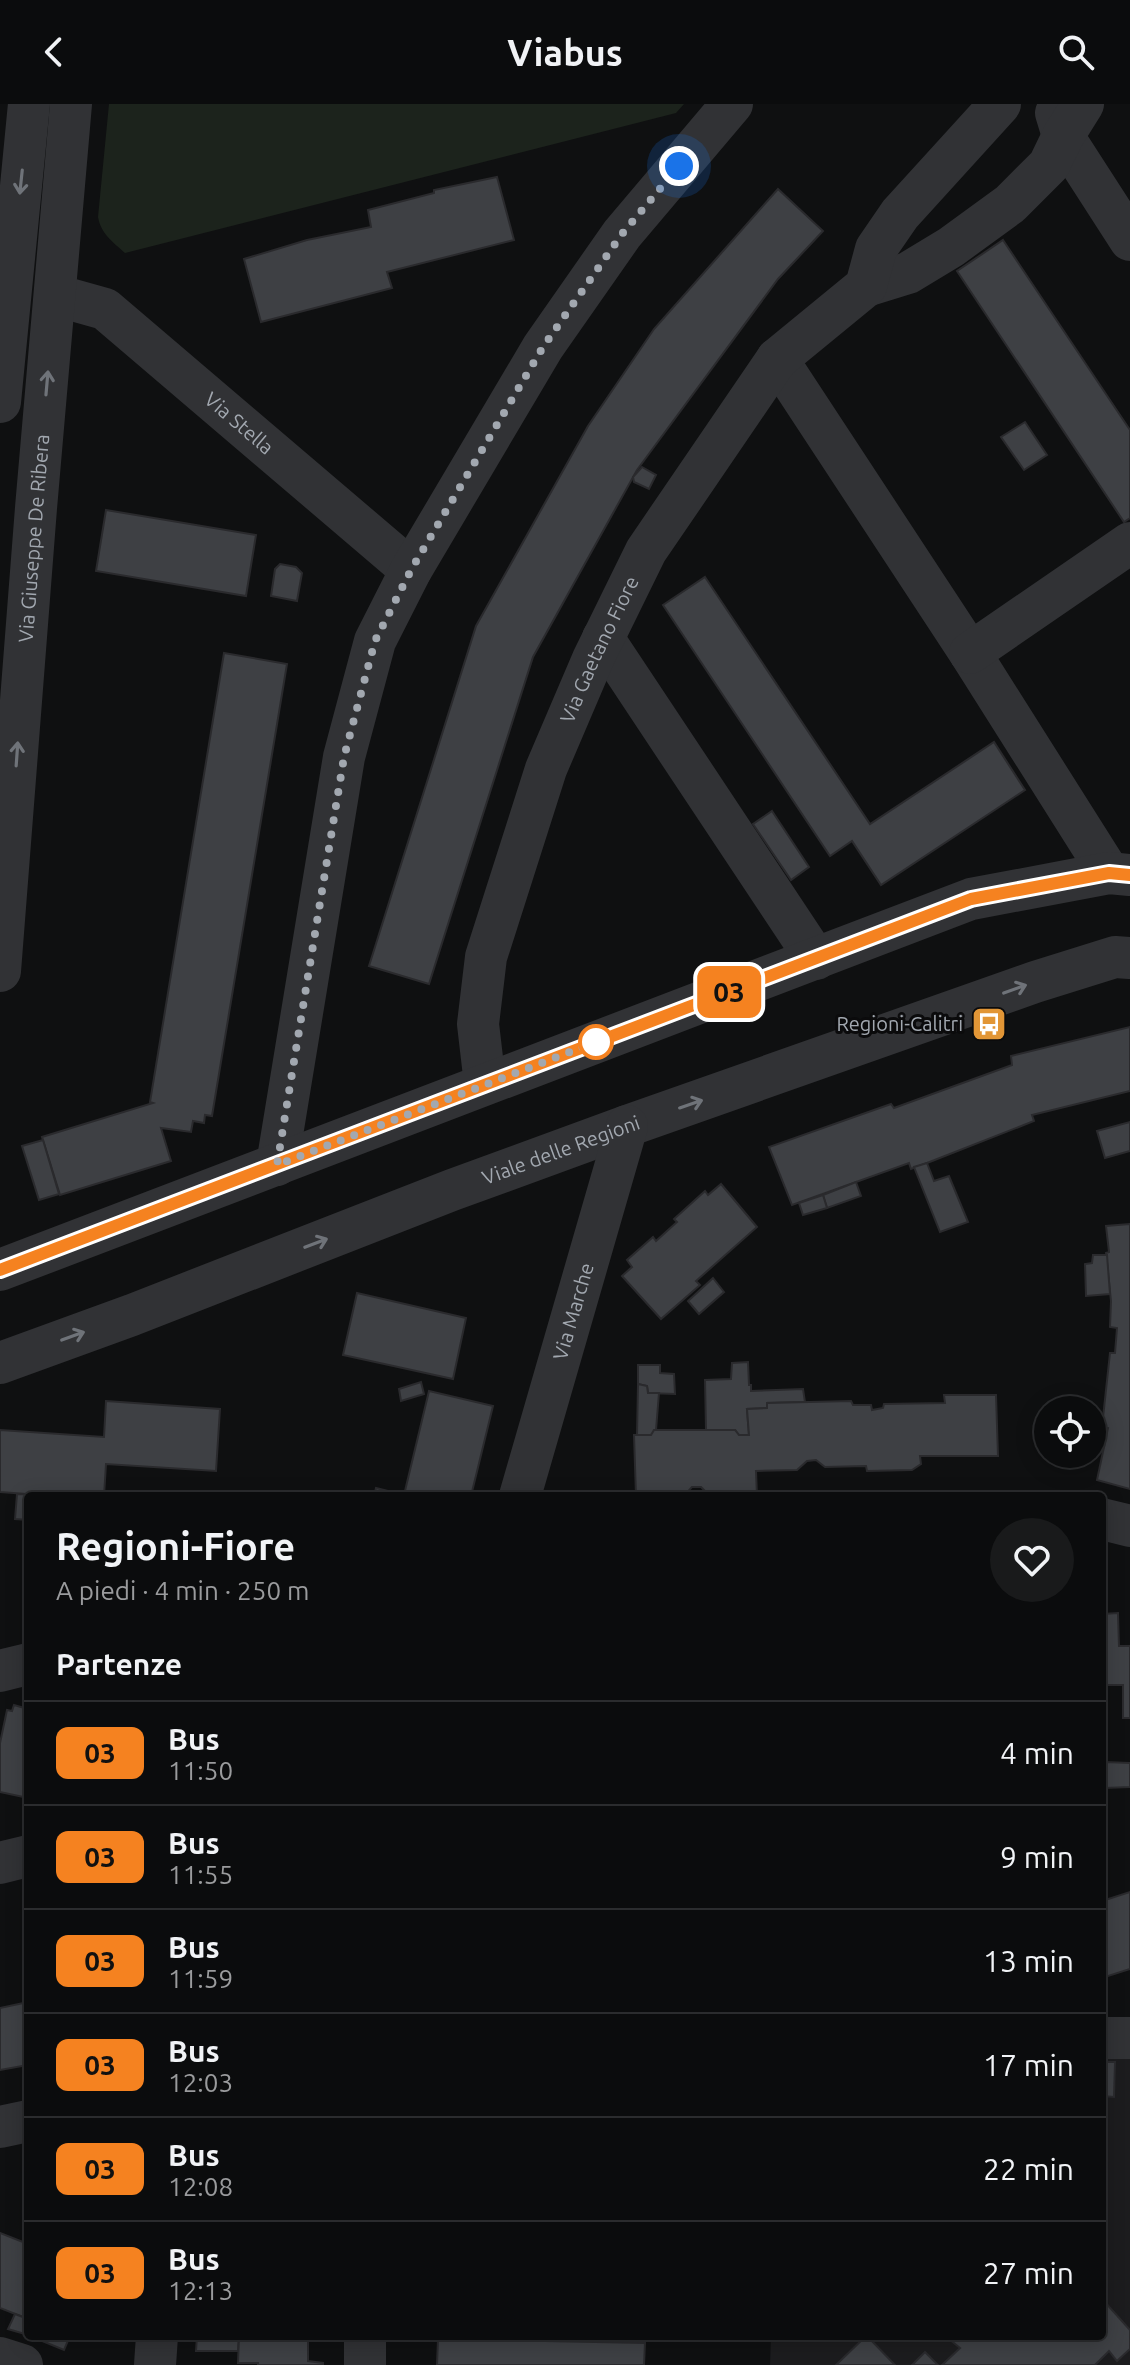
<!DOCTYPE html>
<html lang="it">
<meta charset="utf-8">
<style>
:root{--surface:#0b0c0d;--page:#191a1b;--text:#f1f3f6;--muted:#9a9b9d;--line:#2b2c2e}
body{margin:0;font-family:Ubuntu,sans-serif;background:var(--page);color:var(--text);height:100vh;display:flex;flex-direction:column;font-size:30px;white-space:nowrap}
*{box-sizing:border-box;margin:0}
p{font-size:26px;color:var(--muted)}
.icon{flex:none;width:44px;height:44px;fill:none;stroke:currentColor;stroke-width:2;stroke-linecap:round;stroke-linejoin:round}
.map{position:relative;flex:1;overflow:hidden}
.panel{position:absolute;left:24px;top:1388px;width:1082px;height:848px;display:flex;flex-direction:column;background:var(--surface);border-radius:8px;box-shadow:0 4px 20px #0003,0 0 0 2px var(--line)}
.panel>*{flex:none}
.badge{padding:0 16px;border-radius:12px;font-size:28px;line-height:52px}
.fabs{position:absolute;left:1034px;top:1292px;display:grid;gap:16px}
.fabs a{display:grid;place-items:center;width:72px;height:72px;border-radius:50%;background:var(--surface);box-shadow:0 4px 20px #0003,0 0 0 2px var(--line);font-size:40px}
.you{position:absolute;width:40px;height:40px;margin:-20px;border:6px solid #fff;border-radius:50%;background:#1a73e8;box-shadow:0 0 0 12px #1a73e833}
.map>.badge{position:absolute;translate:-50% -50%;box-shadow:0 0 0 4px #fff}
h2{padding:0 32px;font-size:30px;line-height:72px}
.round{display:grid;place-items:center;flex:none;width:84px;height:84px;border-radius:42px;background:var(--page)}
.overview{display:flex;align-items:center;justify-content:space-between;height:136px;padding:0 32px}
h1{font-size:38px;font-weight:600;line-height:60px}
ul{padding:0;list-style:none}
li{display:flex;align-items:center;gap:24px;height:104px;padding:0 32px;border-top:2px solid var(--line)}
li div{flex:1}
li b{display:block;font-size:30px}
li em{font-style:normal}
li .badge{min-width:88px;font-weight:700;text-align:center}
header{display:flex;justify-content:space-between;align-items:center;height:104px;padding:0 32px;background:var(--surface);font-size:36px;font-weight:600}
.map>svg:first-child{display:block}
.built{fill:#1c1c1e}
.green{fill:#1c231c}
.building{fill:#3e4044;stroke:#2a2a2d;stroke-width:2}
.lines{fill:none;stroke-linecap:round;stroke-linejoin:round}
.minor{stroke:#313235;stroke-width:42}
.oneway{stroke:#6f7379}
.line-casing{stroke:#fff;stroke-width:18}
.line{stroke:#f58220;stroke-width:12}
.walk{stroke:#a2a8b0;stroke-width:8;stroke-dasharray:0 14.4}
.stop-dot{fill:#fff;stroke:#f58220;stroke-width:4}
.labels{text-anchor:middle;stroke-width:6;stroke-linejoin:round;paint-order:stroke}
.street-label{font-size:20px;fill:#a2a8b0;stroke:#0b0b0c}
.poi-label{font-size:20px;fill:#a2a8b0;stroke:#0b0b0c;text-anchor:end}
</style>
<header><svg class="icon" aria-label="back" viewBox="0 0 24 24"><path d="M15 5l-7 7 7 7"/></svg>Viabus<svg class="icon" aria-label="search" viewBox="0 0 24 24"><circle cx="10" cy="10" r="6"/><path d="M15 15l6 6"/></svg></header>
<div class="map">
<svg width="1130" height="2261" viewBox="0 0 1130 2261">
<rect width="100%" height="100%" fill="#0f1011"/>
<path class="built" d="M 1102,1953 L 1130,1954 L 1130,2261 L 770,2261 L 771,2232 L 1102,2232 Z"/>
<path class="green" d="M 109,0 L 684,0 L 676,9 L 125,149 C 113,138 101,130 98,113 Z"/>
<g class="building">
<path d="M 497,73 L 514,136 L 387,168 L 392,184 L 261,218 L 244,155 L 307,136 L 371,123 L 368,106 L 434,89 L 434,86 Z"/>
<path d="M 778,85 L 823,127 L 778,175 L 637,366 L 533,553 L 429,880 L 369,862 L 476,522 L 588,322 L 654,225 Z"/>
<path d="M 1003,136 L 1130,326 L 1130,414 L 1124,418 L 957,167 Z"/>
<path d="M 1025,318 L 1047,351 L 1024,366 L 1001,333 Z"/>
<path d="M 642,363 L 656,371 L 649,385 L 634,378 L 633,373 Z"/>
<path d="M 106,406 L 256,431 L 246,492 L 96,467 Z"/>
<path d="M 280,460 L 296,463 L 302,469 L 297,497 L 271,492 L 275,465 Z"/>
<path d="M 705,473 L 870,720 L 994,638 L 1025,686 L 881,781 L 852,737 L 830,752 L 663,501 Z"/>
<path d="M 224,549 L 287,560 L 212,1012 L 205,1011 L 204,1019 L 193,1017 L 191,1028 L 161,1024 L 171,1057 L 60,1091 L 42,1033 L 153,999 L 150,998 Z"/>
<path d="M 772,707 L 809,763 L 791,776 L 753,720 Z"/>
<path d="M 1130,923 L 1130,987 L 1032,1011 L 1034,1017 L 927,1059 L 911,1065 L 909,1059 L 792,1101 L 769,1043 L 891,1000 L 894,1004 L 1012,961 L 1011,952 Z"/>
<path d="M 1130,1018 L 1130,1047 L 1105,1054 L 1097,1027 Z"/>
<path d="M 43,1036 L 59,1090 L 39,1096 L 22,1042 Z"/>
<path d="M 927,1059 L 934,1077 L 949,1072 L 968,1118 L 940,1128 L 914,1063 Z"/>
<path d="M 856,1078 L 861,1092 L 827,1104 L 823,1091 Z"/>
<path d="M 721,1080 L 757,1123 L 696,1177 L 700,1181 L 661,1215 L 622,1172 L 632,1163 L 627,1156 L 653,1133 L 656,1137 L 677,1118 L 674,1115 L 705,1087 L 708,1091 Z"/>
<path d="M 823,1091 L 827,1104 L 803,1111 L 799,1099 Z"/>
<path d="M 1130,1120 L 1130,1385 L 1097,1376 L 1108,1324 L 1102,1323 L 1110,1249 L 1115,1249 L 1117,1224 L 1110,1223 L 1111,1197 L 1106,1149 L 1109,1148 L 1106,1122 Z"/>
<path d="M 1093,1151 L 1107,1151 L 1110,1190 L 1086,1192 L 1085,1160 L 1092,1159 Z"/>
<path d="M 713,1174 L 724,1188 L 699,1210 L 688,1197 Z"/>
<path d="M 357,1189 L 466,1214 L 453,1275 L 343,1251 Z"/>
<path d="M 748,1258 L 749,1281 L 751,1281 L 751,1287 L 803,1285 L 805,1298 L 767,1299 L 767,1304 L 747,1305 L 749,1331 L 739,1331 L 735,1326 L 706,1326 L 705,1276 L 731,1275 L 732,1259 Z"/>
<path d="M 638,1261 L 660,1261 L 660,1269 L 674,1270 L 675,1290 L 648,1289 L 647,1282 L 638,1280 Z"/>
<path d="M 421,1278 L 424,1290 L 401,1297 L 399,1285 Z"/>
<path d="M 638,1280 L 647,1282 L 648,1289 L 659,1289 L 656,1326 L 651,1331 L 637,1331 Z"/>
<path d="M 429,1287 L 493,1302 L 471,1392 L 374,1392 L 376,1384 L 404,1391 Z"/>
<path d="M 944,1291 L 996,1291 L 998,1352 L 920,1352 L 921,1360 L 912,1366 L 867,1367 L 866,1362 L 825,1363 L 816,1356 L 807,1357 L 797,1366 L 756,1367 L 757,1392 L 709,1391 L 701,1383 L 692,1383 L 684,1392 L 636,1392 L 634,1331 L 651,1331 L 654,1326 L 735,1326 L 739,1331 L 749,1331 L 747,1305 L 767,1304 L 767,1299 L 851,1297 L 853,1301 L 871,1301 L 872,1306 L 883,1304 L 884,1300 L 945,1299 Z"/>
<path d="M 106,1297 L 220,1305 L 216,1367 L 106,1360 L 104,1392 L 53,1392 L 0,1388 L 0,1326 L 104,1333 Z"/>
<path d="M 17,1390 L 46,1391 L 46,1392 L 28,1392 L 28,1416 L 15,1415 Z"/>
<path d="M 1118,1509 L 1119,1542 L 1130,1542 L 1130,1614 L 1123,1614 L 1123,1581 L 1102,1581 L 1102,1510 Z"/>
<path d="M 14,1601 L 28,1605 L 28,1694 L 0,1688 L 0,1639 L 7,1606 L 12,1607 Z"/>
<path d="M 1105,1658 L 1130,1659 L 1130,1683 L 1105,1684 Z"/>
<path d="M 1130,1788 L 1130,1865 L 1102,1874 L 1102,1797 Z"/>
<path d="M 28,1898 L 28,1961 L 0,1966 L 0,1904 Z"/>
<path d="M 1102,1958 L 1115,1958 L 1114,1993 L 1102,1992 Z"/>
<path d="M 0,2129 L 28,2140 L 28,2215 L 0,2204 Z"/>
<path d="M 1102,2190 L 1105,2193 L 1103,2196 L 1130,2226 L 1130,2245 L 1117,2257 L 1109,2247 L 1095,2261 L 942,2261 L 960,2244 L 949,2235 L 952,2232 L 1102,2232 Z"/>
<path d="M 15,2210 L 28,2215 L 28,2231 L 8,2225 Z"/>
<path d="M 30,2232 L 70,2232 L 64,2246 Z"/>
<path d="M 197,2232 L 239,2232 L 238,2247 L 196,2247 Z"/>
<path d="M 239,2232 L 308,2232 L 308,2257 L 323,2259 L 323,2261 L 258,2261 L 258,2259 L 238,2259 Z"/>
<path d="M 867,2232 L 895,2261 L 836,2261 L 866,2232 Z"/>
<path d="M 438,2235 L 645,2239 L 644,2261 L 437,2261 Z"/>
<path d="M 925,2248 L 938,2261 L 912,2261 Z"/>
</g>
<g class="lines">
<g class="minor">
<path d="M 1056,9 L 1063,32 L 1130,136"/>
<path d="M 866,182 L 908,169 L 951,143 L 1010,100 L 1049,61 L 1063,32 L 1083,0"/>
<path id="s1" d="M 55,191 L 105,205 L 411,466"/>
<path d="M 777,255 L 970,549 L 1109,769"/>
<path d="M 0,298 L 29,0"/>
<path d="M 603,534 L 816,855"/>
<path d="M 970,549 L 1130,439"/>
<path id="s2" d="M 0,867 L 36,404 L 71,0"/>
<path id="s3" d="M 485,980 L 478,920 L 486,853 L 546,665 L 593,555 L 646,447 L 777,255 L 866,182 L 876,145 L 900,110 L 1000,0"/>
<path d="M 277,1061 L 344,653 L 375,537 L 411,466 L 543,243 L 622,130 L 732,0"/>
<path d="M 0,1166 L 971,795 L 1109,769 L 1130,771"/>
<path id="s4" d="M 0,1259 L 132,1211 L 452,1086 L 627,1022 L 1035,878 L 1115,853 L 1130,854"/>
<path id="s5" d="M 520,1392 L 627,1022"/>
<path d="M 1102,1415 L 1130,1422"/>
<path d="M 0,1567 L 28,1560"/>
<path d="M 0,1759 L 28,1752"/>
<path d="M 1102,1934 L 1130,1934"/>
<path d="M 0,2023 L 28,2017"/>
<path d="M 0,2254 L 22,2261"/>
<path d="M 155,2261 L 157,2232"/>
<path d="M 365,2261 L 365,2232"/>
</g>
</g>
<defs><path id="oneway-shaft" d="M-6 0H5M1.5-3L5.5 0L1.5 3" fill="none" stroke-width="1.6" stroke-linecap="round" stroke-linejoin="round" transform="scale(2)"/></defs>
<g class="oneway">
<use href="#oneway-shaft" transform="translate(21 78) rotate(96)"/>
<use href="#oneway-shaft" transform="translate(47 279) rotate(-85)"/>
<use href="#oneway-shaft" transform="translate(17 650) rotate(-86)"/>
<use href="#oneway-shaft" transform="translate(1015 885) rotate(-20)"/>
<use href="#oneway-shaft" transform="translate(691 1000) rotate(-19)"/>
<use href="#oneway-shaft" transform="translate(316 1139) rotate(-21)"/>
<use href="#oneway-shaft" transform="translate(73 1232) rotate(-20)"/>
</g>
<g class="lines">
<g class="line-casing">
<path id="line" d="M 0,1166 L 971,795 L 1109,769 L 1130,771"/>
</g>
<use href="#line" class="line"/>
<path class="walk" d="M 596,938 L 277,1061 L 344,653 L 375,537 L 411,466 L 543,243 L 622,130 L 679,62"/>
</g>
<defs>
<g id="bus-square" transform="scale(1.8)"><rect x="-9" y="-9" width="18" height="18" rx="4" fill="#e29636" stroke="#0b0b0c"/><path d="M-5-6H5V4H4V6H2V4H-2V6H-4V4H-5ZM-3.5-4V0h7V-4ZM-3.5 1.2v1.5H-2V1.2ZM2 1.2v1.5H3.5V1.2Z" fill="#fff"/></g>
</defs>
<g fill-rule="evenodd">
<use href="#bus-square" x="989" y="920"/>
</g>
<circle class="stop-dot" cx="596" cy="938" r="16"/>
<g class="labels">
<g class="street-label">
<text dy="7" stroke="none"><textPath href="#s1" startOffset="228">Via Stella</textPath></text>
<text dy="7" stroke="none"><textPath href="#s2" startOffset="434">Via Giuseppe De Ribera</textPath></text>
<text dy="7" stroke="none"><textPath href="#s3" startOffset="456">Via Gaetano Fiore</textPath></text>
<text dy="7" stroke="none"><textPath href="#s4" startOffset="600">Viale delle Regioni</textPath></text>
<text dy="7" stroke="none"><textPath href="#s5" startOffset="192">Via Marche</textPath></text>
</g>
<g class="poi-label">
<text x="963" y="927">Regioni-Calitri</text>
</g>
</g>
</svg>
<div class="fabs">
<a><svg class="icon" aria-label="locate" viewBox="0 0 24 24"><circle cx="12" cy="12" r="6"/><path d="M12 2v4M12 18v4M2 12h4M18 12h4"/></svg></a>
</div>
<div class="you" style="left:679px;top:62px"></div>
<b class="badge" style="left:729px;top:888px;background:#f58220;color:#111">03</b>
<section class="panel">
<div class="overview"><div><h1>Regioni-Fiore</h1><p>A piedi · 4 min · 250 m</p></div><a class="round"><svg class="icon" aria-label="heart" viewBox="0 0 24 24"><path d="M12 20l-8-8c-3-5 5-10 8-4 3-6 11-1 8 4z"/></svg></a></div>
<h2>Partenze</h2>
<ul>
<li><span class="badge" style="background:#f58220;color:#111">03</span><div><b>Bus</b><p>11:50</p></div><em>4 min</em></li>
<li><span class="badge" style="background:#f58220;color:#111">03</span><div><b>Bus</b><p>11:55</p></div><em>9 min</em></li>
<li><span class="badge" style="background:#f58220;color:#111">03</span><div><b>Bus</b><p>11:59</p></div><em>13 min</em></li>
<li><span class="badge" style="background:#f58220;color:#111">03</span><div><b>Bus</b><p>12:03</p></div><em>17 min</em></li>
<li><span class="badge" style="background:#f58220;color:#111">03</span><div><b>Bus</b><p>12:08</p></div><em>22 min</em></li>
<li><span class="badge" style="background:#f58220;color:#111">03</span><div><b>Bus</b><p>12:13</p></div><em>27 min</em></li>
</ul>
</section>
</div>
